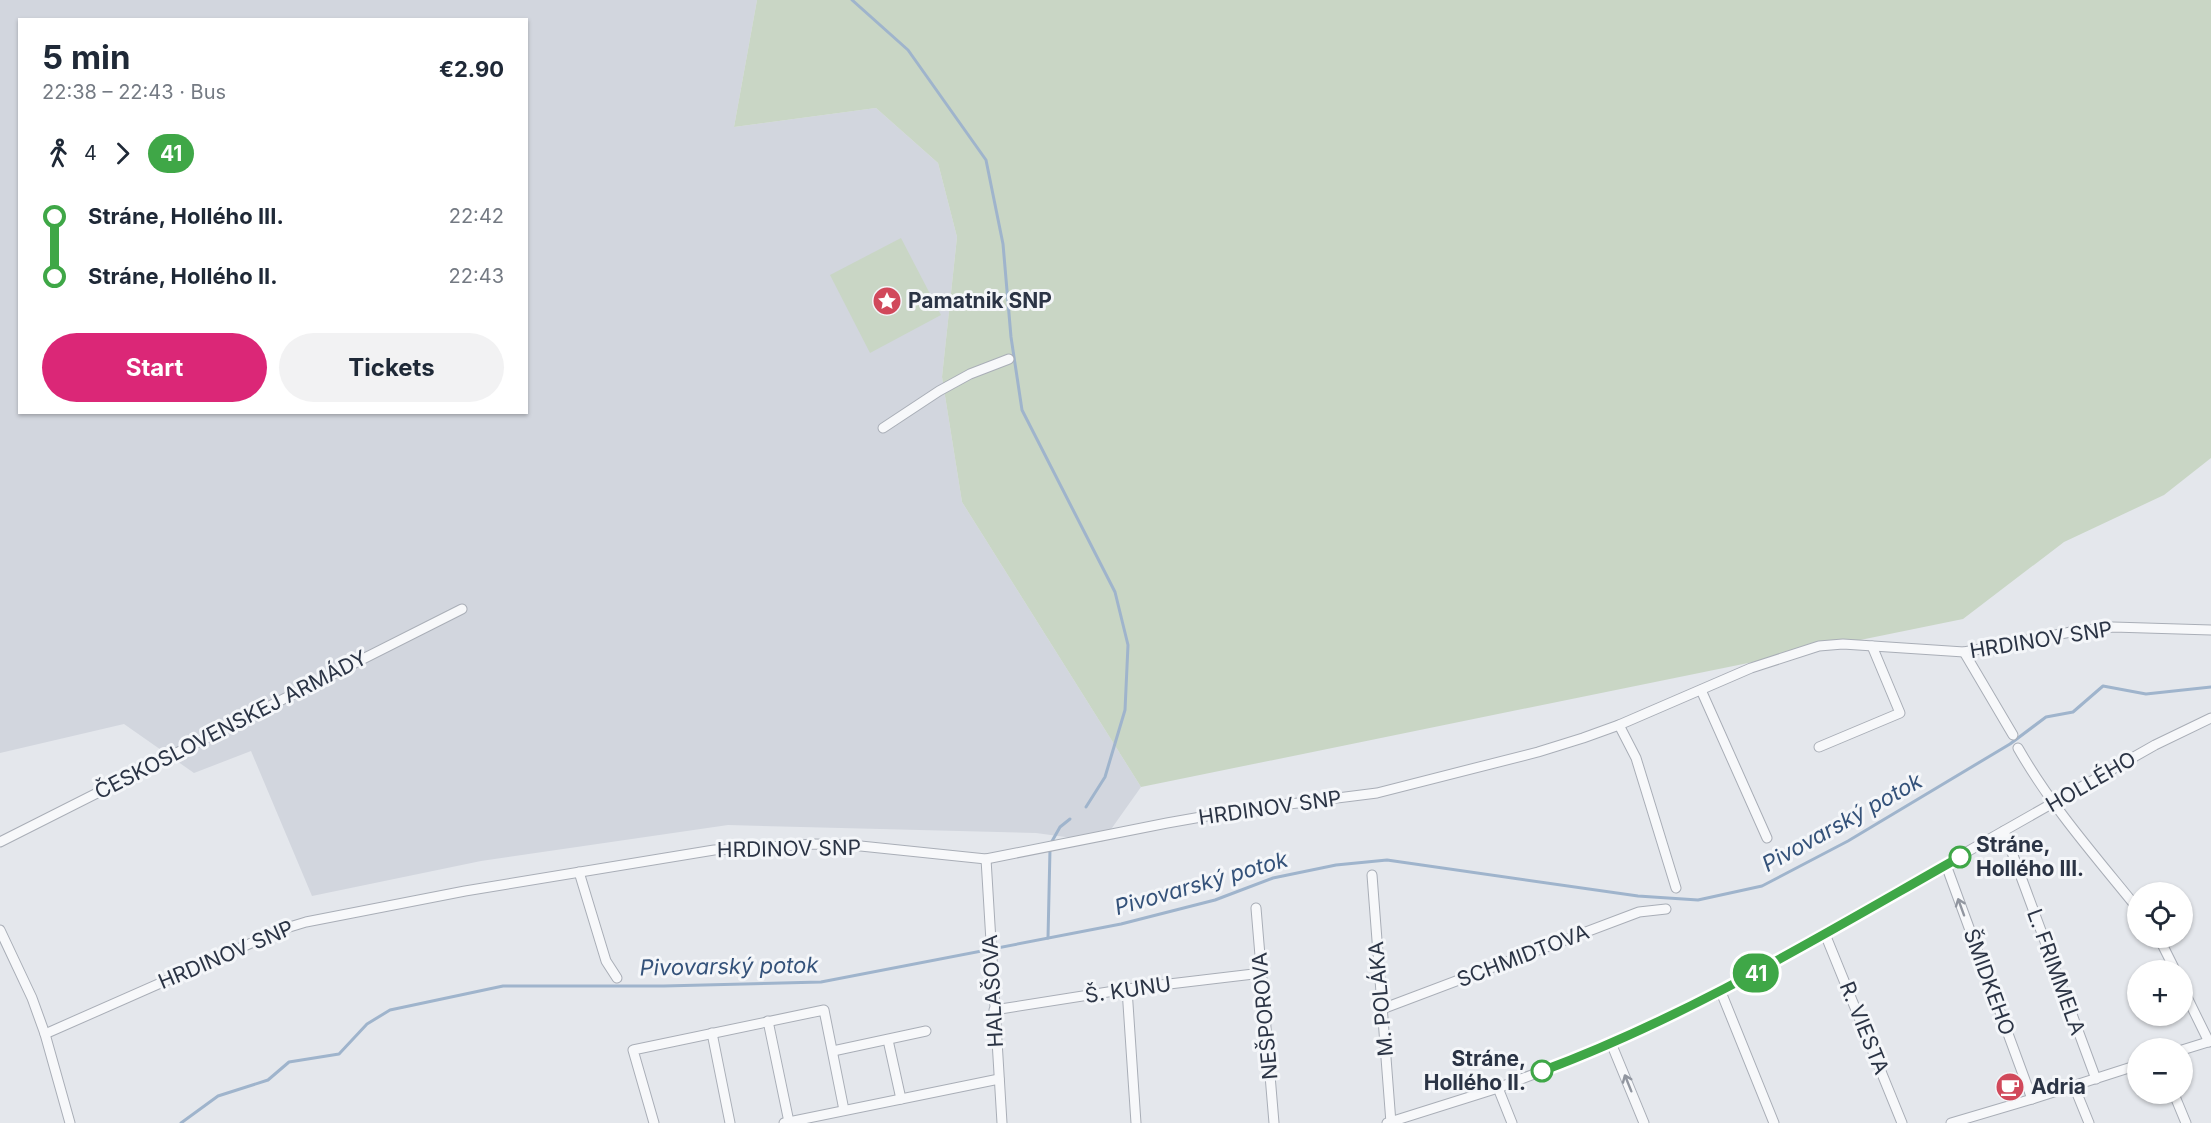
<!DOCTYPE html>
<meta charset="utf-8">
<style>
:root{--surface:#fff;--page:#f2f2f3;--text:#1f2937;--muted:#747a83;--accent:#db2777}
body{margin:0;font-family:Inter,sans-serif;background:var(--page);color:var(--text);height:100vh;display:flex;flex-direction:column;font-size:22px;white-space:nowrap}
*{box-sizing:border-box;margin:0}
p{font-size:20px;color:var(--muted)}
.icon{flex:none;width:33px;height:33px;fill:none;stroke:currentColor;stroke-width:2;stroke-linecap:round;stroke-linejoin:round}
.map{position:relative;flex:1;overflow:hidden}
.drawer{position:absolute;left:18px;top:18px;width:510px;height:396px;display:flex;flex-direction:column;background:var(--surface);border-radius:0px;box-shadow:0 2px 4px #0004}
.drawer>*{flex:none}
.badge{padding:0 12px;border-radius:20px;font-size:21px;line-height:39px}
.fabs{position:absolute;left:2127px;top:882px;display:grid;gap:12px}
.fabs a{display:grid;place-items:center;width:66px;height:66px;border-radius:50%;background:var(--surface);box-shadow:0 2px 4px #0004;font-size:30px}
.map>.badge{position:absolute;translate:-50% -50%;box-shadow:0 0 0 3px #fff}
.legs{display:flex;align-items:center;gap:9px;height:66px;padding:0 24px;font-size:20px}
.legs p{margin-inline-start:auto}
.headline{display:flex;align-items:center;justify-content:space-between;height:102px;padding:0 24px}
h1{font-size:33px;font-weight:700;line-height:45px}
.cta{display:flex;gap:12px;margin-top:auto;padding:12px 24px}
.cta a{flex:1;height:69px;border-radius:36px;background:var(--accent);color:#fff;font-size:24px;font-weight:700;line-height:69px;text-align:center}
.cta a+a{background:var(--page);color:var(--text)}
ul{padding:0 24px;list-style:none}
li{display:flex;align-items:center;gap:21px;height:60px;font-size:22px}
li i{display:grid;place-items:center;width:9px;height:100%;margin:0 8px;background:currentColor}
li i::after{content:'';width:15px;height:15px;margin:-8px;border:4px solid;border-radius:50%;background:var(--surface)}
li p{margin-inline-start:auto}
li:first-child i{background:linear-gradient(#0000 50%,currentColor 0)}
li:last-child i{background:linear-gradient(currentColor 50%,#0000 0)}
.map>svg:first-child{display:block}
.built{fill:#d2d6de;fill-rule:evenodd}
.green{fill:#c9d6c5}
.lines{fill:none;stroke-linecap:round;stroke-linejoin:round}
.stream{stroke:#9fb4cc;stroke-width:3}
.street-casing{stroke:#a9aeb7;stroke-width:11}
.street{stroke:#f7f8fa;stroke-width:9}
.oneway{stroke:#9196a0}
.line-1-casing{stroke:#fff;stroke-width:14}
.line-1{stroke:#3fa747;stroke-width:9}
.stop-1-dot{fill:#fff;stroke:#3fa747;stroke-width:3}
.labels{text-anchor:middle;stroke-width:6;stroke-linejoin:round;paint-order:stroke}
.poi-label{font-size:21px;font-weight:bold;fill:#2b3445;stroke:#f4f6f9;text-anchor:start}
.street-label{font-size:21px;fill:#2b3445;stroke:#f4f6f9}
.stop-label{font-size:21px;font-weight:bold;fill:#2b3445;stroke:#f4f6f9;text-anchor:start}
.water-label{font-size:22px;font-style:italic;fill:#34527a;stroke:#f4f6f9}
</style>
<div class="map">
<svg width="2211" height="1123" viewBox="0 0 2211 1123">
<rect width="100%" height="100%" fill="#e4e7ec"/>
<path class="built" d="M 0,0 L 757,0 L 734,127 L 876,108 L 938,163 L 957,237 L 942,377 L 962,502 L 1141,787 L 1102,842 L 1036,833 L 728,825 L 481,861 L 312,896 L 251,751 L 194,773 L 124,724 L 0,753 ZM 20,20 L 526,20 L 526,412 L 20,412 Z"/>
<g class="green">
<path d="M 757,0 L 2211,0 L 2211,458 L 2164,495 L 2064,542 L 1963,619 L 1141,787 L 962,502 L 942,377 L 957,237 L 938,163 L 876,108 L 734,127 Z"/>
<path d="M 901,238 L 941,315 L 870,353 L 830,275 Z"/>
</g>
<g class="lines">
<g class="stream">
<path d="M 852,0 L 908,50 L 986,160 L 1003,244 L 1011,337 L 1022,410 L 1115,592 L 1128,645 L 1125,710 L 1105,777 L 1086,807"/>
<path d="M 1051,843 L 1060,827 L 1070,819"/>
<path d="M 1048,938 L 1050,849"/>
<path d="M 181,1123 L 218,1096 L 268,1080 L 289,1062 L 339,1054 L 367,1024 L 390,1010 L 503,986 L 664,986 L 821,982 L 1121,924 L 1215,900 L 1273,878 L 1336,865 L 1387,860 L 1638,896 L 1698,900 L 1762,886 L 1848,841 L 2010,744 L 2046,717 L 2073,712 L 2103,686 L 2146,694 L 2211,687"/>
</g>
<g class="street-casing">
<g id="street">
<path d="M 883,428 L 939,391 L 970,374 L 1009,359"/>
<path d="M 1964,652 L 2013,735"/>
<path d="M 1701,690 L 1767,838"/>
<path d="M 1619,725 L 1636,758 L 1676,888"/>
<path d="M 1819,747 L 1900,713 L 1872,646"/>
<path d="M 2018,748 C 2051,806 2096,857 2138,909"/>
<path d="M 2004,831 L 2096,1079"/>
<path d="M 0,842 L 462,609"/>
<path d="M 986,859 L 1002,1123"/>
<path d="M 1946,865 L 2032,1099"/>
<path d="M 579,872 L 606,961 L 617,978"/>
<path d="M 1372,875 L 1391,1123"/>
<path d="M 1256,908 L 1274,1123"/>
<path d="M 0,930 L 32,998 L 45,1034 L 70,1123"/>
<path d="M 1825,934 L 1902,1123"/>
<path d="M 2159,938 L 2175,970"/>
<path d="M 2182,987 L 2209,1042"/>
<path d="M 1127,989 L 1136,1123"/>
<path d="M 1721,992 L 1774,1123"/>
<path d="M 1382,1009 L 1639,912 L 1666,909"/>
<path d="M 994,1010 L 1127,989 L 1262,973"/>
<path d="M 768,1021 L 789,1122"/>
<path d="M 712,1033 L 730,1123"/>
<path d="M 45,1034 L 283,929 L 306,922 L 465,891 L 714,850 L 815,844 L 851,845 L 986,859 L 1167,823 L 1235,811 L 1377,793 L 1538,752 L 1583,738 L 1619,725 L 1751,668 L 1819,646 L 1843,644 L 1964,652 L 2071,632 L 2113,627 L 2211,630"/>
<path d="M 888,1040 L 901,1099"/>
<path d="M 1611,1043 L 1644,1123"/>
<path d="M 2182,1050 L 2211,1041"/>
<path d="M 833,1051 L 926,1031"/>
<path d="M 2074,1086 L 2089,1123"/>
<path d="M 1498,1088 L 1512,1123"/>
<path d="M 2174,1094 L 2186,1123"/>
<path d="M 654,1123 L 633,1050 L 824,1010 L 844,1110"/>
<path d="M 784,1123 L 999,1079"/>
<path d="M 1387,1123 L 1498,1088 L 1555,1066 L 1611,1043 L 1715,995 L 2155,745 L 2211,718"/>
<path d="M 1951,1123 L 2032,1099 L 2138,1065"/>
</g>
</g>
<use href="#street" class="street"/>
</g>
<defs><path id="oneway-shaft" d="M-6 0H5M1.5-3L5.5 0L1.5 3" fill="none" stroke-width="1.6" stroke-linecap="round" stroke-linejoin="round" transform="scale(1.5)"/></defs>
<g class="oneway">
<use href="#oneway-shaft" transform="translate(1961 907) rotate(-110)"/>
<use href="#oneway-shaft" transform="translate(1628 1083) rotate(-112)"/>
</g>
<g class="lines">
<g class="line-1-casing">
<path id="line-1" d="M 1542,1071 C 1690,1016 1824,934 1960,857"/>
</g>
<use href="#line-1" class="line-1"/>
</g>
<defs>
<g id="sight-disc" transform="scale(1.5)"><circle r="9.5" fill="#d1495b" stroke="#f4f6f9"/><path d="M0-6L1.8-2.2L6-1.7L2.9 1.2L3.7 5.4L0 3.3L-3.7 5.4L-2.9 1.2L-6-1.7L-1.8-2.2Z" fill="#fff"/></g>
<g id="cafe-disc" transform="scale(1.5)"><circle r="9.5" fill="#d1495b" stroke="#f4f6f9"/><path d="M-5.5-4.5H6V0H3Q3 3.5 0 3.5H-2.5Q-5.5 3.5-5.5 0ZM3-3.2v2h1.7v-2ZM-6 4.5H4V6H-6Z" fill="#fff"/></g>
</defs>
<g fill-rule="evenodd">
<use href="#sight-disc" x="887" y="301"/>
<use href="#cafe-disc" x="2010" y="1087"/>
</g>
<g class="stop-1-dot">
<circle cx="1960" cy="857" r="10"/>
<circle cx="1542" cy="1071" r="10"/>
</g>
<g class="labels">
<g class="poi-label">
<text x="908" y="308">Pamatnik SNP</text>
<text x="2031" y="1094">Adria</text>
</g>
<g class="street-label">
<text transform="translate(2041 640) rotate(-9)" y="7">HRDINOV SNP</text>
<text transform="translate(231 725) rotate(-27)" y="7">ČESKOSLOVENSKEJ ARMÁDY</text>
<text transform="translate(2091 782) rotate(-30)" y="7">HOLLÉHO</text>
<text transform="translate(1270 808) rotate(-8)" y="7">HRDINOV SNP</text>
<text transform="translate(789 849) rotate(-1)" y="7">HRDINOV SNP</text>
<text transform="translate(226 955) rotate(-23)" y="7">HRDINOV SNP</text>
<text transform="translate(1523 956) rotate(-21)" y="7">SCHMIDTOVA</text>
<text transform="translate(2056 972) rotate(70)" y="7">L. FRIMMELA</text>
<text transform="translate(1989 982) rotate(70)" y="7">ŠMIDKEHO</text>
<text transform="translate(1128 990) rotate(-8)" y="7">Š. KUNU</text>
<text transform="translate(993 991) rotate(-93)" y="7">HALAŠOVA</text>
<text transform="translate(1381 999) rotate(-95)" y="7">M. POLÁKA</text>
<text transform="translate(1265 1016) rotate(-95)" y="7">NEŠPOROVA</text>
<text transform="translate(1864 1028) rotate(68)" y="7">R. VIESTA</text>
</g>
<g class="stop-label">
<text x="1976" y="852">Stráne,<tspan x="1976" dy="24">Hollého III.</tspan></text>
<text x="1526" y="1066" text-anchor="end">Stráne,<tspan x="1526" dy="24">Hollého II.</tspan></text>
</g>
<g class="water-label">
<text transform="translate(1842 822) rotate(-29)" y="8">Pivovarský potok</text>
<text transform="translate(1201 883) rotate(-16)" y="8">Pivovarský potok</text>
<text transform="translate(729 966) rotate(-1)" y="8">Pivovarský potok</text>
</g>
</g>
</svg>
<div class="fabs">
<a><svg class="icon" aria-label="locate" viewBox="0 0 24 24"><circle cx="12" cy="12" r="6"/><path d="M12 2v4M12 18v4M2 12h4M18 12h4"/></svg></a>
<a>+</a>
<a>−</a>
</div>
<b class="badge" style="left:1756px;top:973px;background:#3fa747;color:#fff">41</b>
<section class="drawer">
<div class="headline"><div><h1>5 min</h1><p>22:38 – 22:43 · Bus</p></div><b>€2.90</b></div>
<div class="legs"><svg class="icon" aria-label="walk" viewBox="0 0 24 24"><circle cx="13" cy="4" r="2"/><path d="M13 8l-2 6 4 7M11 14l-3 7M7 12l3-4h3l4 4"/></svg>4<svg class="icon" aria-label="forward" viewBox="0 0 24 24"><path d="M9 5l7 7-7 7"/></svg><b class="badge" style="background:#3fa747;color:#fff">41</b></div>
<ul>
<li><i style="color:#3fa747"></i><b>Stráne, Hollého III.</b><p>22:42</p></li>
<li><i style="color:#3fa747"></i><b>Stráne, Hollého II.</b><p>22:43</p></li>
</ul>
<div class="cta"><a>Start</a><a>Tickets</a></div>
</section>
</div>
